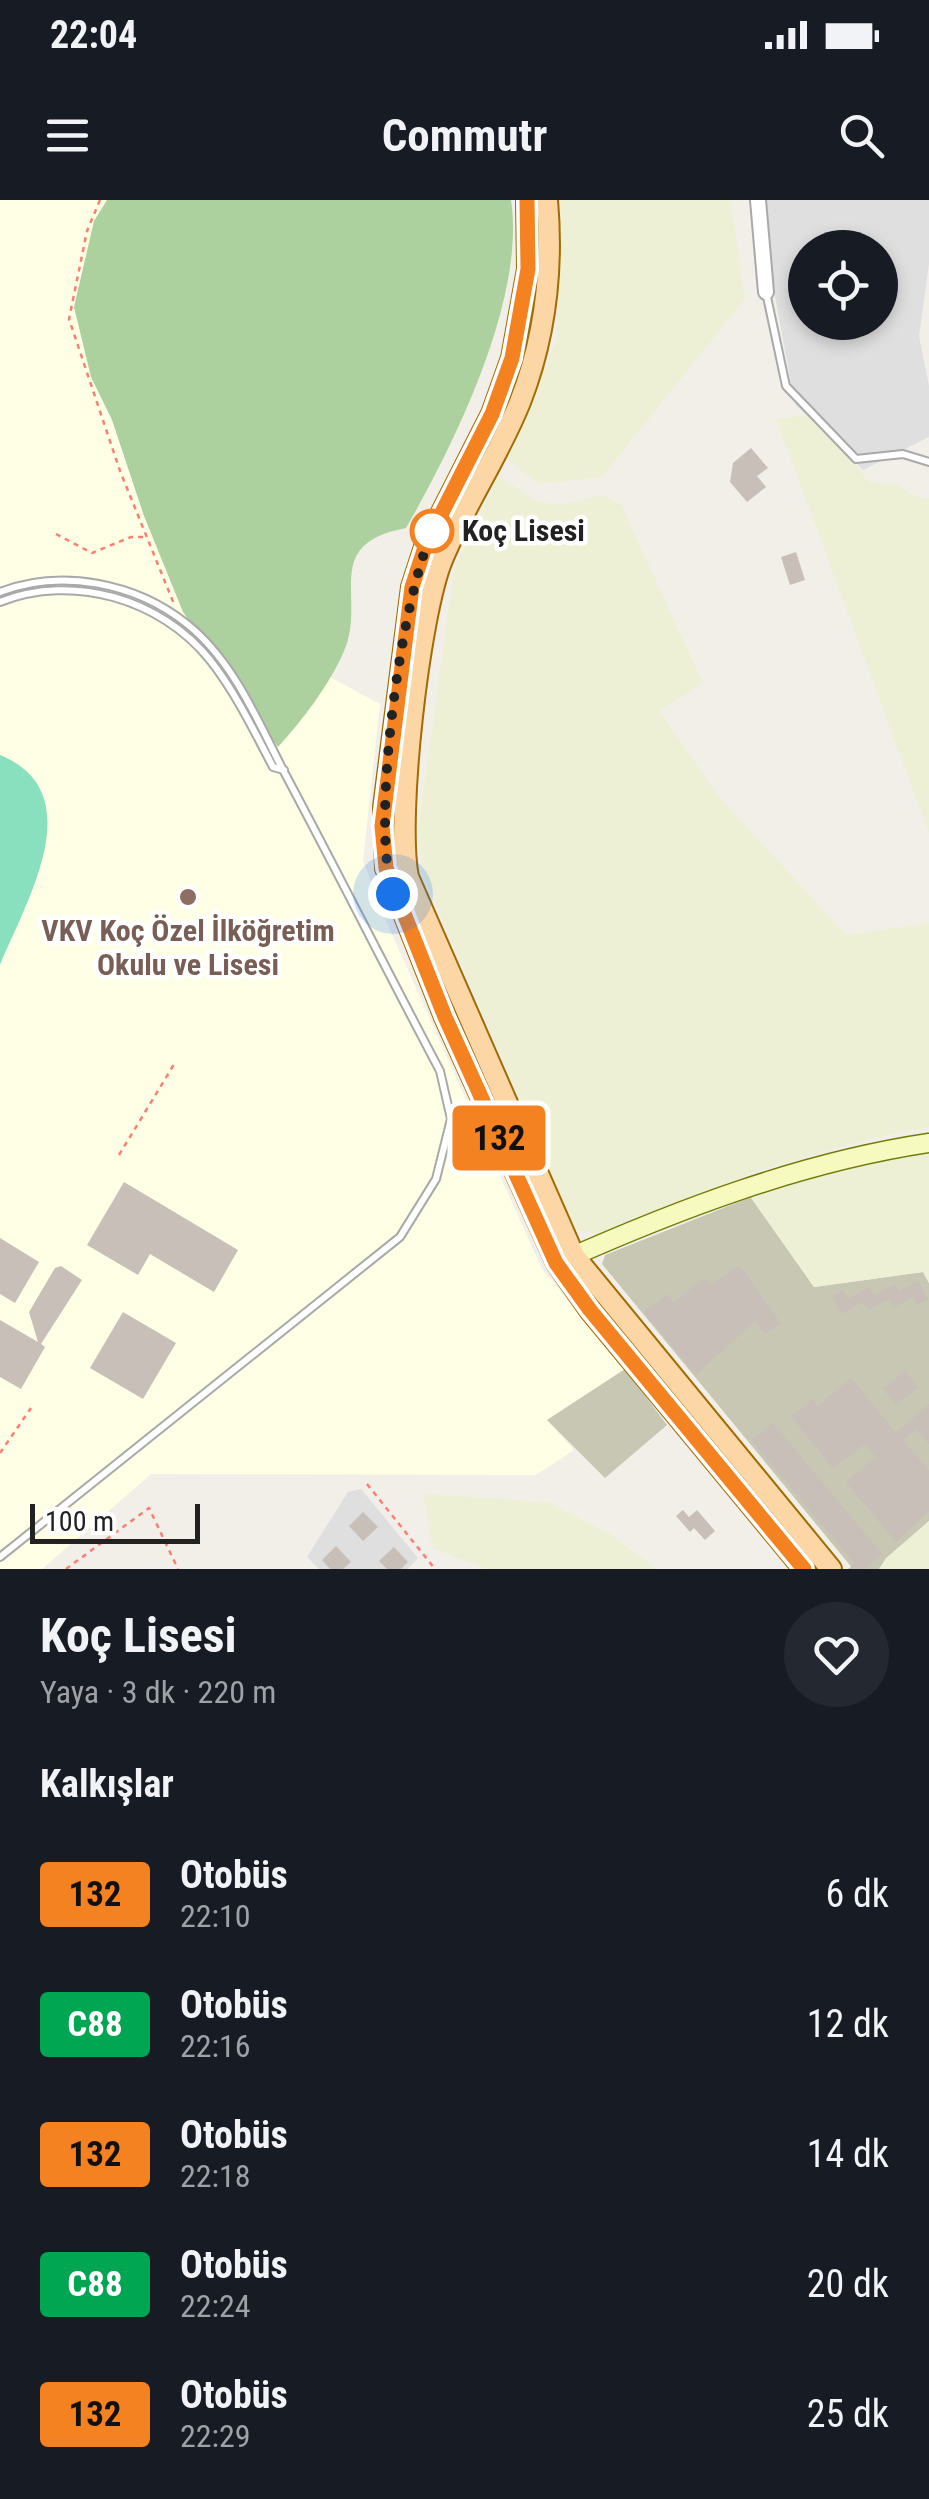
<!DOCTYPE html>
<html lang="tr">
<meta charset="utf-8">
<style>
:root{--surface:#171b24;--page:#242831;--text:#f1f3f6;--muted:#9ea1a6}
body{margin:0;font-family:"Roboto Condensed",sans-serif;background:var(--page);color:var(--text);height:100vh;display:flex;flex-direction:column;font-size:38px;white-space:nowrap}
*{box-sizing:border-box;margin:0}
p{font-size:32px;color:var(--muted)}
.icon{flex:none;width:55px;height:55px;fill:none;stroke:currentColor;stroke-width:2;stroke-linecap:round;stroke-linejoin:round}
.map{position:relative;height:1369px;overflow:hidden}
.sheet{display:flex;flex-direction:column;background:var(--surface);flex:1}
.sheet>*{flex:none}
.badge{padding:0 20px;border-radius:8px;font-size:35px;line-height:65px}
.buttons{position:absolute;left:788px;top:30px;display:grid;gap:20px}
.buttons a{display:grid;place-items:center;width:110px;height:110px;border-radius:50%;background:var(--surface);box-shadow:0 5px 15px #0003;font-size:50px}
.scale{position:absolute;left:30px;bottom:25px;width:170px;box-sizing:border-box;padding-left:10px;border:5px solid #222;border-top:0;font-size:28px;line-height:35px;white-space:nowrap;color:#222;-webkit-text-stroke:8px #fff;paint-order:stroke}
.you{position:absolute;width:50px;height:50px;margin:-25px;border:8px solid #fff;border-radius:50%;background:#1a73e8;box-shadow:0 0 0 15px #1a73e833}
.map>.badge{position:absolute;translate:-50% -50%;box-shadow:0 0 0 5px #fff}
h2{padding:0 40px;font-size:38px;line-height:90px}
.round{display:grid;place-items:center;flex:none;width:105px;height:105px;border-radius:52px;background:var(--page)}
.summary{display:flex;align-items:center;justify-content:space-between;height:170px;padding:0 40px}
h1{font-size:48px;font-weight:700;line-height:75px}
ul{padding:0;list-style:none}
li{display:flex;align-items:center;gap:30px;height:130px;padding:0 40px}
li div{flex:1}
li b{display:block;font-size:38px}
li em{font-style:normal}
li .badge{min-width:110px;font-weight:700;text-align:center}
.status{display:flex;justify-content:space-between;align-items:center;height:70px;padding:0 50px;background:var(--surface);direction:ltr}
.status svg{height:28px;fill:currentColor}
header{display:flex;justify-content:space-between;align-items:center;height:130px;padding:0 40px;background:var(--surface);font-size:45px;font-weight:700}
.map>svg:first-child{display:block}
.residential{fill:#e0dfdf;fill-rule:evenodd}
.education{fill:#ffffe5}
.construction{fill:#c7c7b4}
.farmland{fill:#eef0d5}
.forest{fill:#add19e}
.pitch{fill:#88e0be}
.building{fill:#c7bfb8}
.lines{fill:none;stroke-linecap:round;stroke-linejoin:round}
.lane-casing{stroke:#a9a9a9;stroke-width:10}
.street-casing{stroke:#a9a9a9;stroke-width:18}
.secondary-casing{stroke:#707d05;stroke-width:21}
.primary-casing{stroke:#a06b00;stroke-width:24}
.path{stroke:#fa8072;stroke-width:2.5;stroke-dasharray:5 5;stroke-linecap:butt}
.lane{stroke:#fff;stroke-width:6}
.street{stroke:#fff;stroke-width:14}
.secondary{stroke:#f7fabf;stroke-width:18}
.primary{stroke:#fcd6a4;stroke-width:20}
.line-casing{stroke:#fff;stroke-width:22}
.line{stroke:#f58220;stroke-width:15}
.walk{stroke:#222;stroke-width:10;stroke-dasharray:0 18}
.stop-dot{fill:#fff;stroke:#f58220;stroke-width:5}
.education-dot{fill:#8d6e63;stroke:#fff;stroke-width:4}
.labels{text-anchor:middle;stroke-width:9;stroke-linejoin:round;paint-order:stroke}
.stop-label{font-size:30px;font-weight:bold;fill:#222;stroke:#fff;text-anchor:start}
.education-label{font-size:30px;font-weight:bold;fill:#785e54;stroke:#fff}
</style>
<div class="status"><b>22:04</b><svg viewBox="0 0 49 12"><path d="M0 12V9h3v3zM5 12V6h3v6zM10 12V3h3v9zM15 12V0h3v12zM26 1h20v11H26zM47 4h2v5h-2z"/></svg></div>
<header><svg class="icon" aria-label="menu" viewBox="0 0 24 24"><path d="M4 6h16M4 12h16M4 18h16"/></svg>Commutr<svg class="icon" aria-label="search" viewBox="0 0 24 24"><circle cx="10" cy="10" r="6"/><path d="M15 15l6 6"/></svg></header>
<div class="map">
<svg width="929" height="1369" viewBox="0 0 929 1369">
<rect width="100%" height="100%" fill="#f2efe9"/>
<g class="residential">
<path d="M 757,0 L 929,0 L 929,64 L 919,136 L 929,186 L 929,237 L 863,270 L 795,204 ZM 805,48 L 880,48 L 880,122 L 805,122 Z"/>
<path d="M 361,1289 L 418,1358 L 408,1369 L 319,1369 L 307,1357 L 348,1292 Z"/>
</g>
<path class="education" d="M 0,0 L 412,0 L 336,366 L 326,475 L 380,504 L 363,660 L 382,712 L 542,1069 L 625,1169 L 547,1220 L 574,1250 L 536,1275 L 151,1274 L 42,1369 L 0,1369 Z"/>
<g class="construction">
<path d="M 751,997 L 814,1087 L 923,1072 L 929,1083 L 929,1321 L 879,1369 L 853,1369 L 602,1064 L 605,1055 Z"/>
<path d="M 625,1169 L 667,1225 L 605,1278 L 547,1220 Z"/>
</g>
<g class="farmland">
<path d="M 556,0 L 731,0 L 745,99 L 602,277 L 538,284 L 506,258 L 557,139 Z"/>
<path d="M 819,214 L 868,282 L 896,284 L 921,299 L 929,297 L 929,634 L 776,219 Z"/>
<path d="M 498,276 L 536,301 L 560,305 L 601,295 L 621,304 L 703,483 L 659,511 L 721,599 L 846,735 L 929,723 L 929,927 L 861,941 L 752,973 L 604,1036 L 576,1030 L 423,675 L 418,630 L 454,368 Z"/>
<path d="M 929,950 L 929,1083 L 923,1072 L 814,1087 L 751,998 L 869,959 Z"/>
<path d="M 423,1294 L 547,1302 L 610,1334 L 657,1369 L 488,1369 L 433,1349 Z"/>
<path d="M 929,1321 L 929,1369 L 879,1369 L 886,1358 Z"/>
</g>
<path class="forest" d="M 107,0 L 511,0 C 526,98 455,243 406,328 C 320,344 367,398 344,451 C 330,484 302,521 278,547 L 183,412 L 144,316 L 112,220 L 91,177 L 74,107 L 94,21 Z"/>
<path class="pitch" d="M 0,555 C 93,593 25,703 0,765 Z"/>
<g class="building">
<path d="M 751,248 L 768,268 L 757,276 L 766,287 L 747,302 L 730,282 L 733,263 Z"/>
<path d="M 796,352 L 805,380 L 790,385 L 781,357 Z"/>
<path d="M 124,982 L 238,1050 L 214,1092 L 150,1054 L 138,1075 L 87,1045 Z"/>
<path d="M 0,1038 L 39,1062 L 15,1103 L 0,1094 Z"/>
<path d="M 739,1065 L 781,1124 L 764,1134 L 755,1121 L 696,1175 L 644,1112 L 667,1094 L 674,1102 L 704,1078 L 710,1085 Z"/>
<path d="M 61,1066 L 82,1080 L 41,1144 L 45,1147 L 21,1189 L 0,1177 L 0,1120 L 38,1142 L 29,1112 L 55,1068 Z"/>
<path d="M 918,1081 L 928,1099 L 917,1105 L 913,1097 L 894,1108 L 889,1099 L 868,1111 L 863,1102 L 842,1114 L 832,1096 L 843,1090 L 848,1099 L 869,1087 L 874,1095 L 895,1084 L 899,1091 Z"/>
<path d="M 123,1112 L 176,1143 L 143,1199 L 90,1168 Z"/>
<path d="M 905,1171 L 918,1187 L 896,1205 L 883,1189 Z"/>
<path d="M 851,1178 L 896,1233 L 929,1204 L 929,1244 L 916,1229 L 903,1240 L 929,1271 L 929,1311 L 896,1342 L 846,1282 L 876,1257 L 865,1244 L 833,1269 L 791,1216 L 813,1199 L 818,1206 Z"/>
<path d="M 773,1223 L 882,1354 L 864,1369 L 848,1369 L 855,1364 L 751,1240 Z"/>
<path d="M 683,1310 L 689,1317 L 697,1310 L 715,1331 L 705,1340 L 694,1328 L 690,1332 L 676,1316 Z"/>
<path d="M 363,1312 L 378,1327 L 363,1341 L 349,1326 Z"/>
<path d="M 336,1346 L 351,1362 L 343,1369 L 330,1369 L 322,1360 Z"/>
<path d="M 394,1347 L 408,1362 L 401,1369 L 387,1369 L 379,1361 Z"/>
</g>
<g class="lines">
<g class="lane-casing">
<g id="lane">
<path d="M 766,92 L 786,186 L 856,259 L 903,254 L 929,262"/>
<path d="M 0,392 C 61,368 136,383 187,424 C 232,460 256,517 282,568 C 336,669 387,771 440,871 L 451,919 L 436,979 L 400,1037 L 0,1357"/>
<path d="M 0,402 C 73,373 161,399 210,460 C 236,493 254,531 273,567 L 284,570"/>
</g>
</g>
<g class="street-casing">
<path id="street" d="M 758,0 L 766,92"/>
</g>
<g class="secondary-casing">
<path id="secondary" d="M 562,1061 C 679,1009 802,962 929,943"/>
</g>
<g class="primary-casing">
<g id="primary">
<path d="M 527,0 L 528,69 L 512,158 L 492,214 L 426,344 L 412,387 L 384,607 L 386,668 L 445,817 L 557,1063 L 590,1110 L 804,1369"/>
<path d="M 547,0 C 553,69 545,138 520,202 C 498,257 464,306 442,360 C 419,416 396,618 408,677 L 574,1056 L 831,1369"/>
</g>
</g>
<g class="path">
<path d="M 100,0 L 87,31 L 69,119 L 120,271 L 174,404"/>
<path d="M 56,334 L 92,353 L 131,337 L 147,337"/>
<path d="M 119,955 L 176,861"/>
<path d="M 0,1253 L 31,1208"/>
<path d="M 367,1284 L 435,1369"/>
<path d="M 66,1369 L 149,1308 L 178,1369"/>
</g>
<use href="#lane" class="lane"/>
<use href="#street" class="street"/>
<use href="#secondary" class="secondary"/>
<use href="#primary" class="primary"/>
</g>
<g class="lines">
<g class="line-casing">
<path id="line" d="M 527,0 L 528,69 L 512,158 L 492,214 L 426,344 L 412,387 L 382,626 L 386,668 L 445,817 L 556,1063 L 590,1110 L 804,1369"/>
</g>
<use href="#line" class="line"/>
<path class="walk" d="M 393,694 C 370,624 401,396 434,328 L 432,331"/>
</g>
<circle class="stop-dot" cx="432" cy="331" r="20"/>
<circle class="education-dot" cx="188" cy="697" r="10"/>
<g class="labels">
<g class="stop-label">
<text x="462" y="341">Koç Lisesi</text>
</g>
<g class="education-label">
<text x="188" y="741">VKV Koç Özel İlköğretim<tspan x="188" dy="34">Okulu ve Lisesi</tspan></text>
</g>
</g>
</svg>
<div class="buttons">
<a><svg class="icon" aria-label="locate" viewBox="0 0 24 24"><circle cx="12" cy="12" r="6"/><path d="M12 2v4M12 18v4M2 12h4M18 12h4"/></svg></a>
</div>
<div class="scale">100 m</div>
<div class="you" style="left:393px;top:694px"></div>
<b class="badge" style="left:499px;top:938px;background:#f58220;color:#111">132</b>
</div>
<section class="sheet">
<div class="summary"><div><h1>Koç Lisesi</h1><p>Yaya · 3 dk · 220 m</p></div><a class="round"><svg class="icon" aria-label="heart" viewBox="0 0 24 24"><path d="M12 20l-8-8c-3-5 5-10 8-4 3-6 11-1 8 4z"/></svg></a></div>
<h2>Kalkışlar</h2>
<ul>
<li><span class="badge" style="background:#f58220;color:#111">132</span><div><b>Otobüs</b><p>22:10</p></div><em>6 dk</em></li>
<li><span class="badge" style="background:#00a651;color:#fff">C88</span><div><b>Otobüs</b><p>22:16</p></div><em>12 dk</em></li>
<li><span class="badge" style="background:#f58220;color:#111">132</span><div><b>Otobüs</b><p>22:18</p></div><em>14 dk</em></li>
<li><span class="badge" style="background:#00a651;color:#fff">C88</span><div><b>Otobüs</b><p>22:24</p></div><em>20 dk</em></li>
<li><span class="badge" style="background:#f58220;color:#111">132</span><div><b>Otobüs</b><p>22:29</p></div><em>25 dk</em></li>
</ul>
</section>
